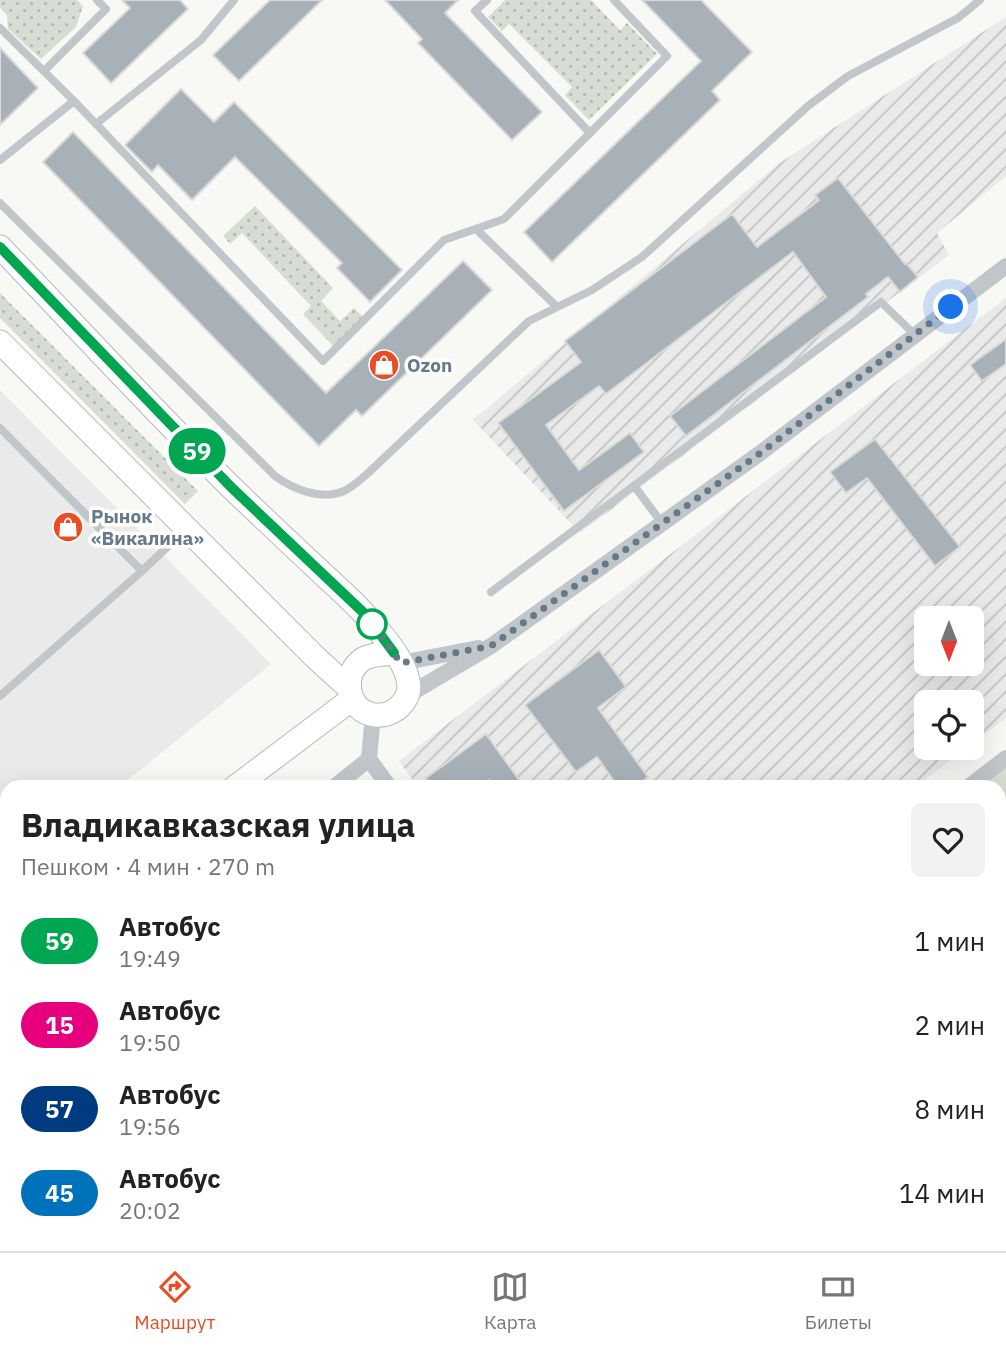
<!DOCTYPE html>
<html lang="ru">
<meta charset="utf-8">
<style>
:root{--surface:#fff;--page:#f2f2f2;--text:#222;--muted:#767676;--line:#e0e0e0;--accent:#ea4d24}
body{margin:0;font-family:"IBM Plex Sans",sans-serif;background:var(--page);color:var(--text);height:100vh;display:flex;flex-direction:column;font-size:26px;white-space:nowrap}
*{box-sizing:border-box;margin:0}
p{font-size:23px;color:var(--muted)}
.icon{flex:none;width:38px;height:38px;fill:none;stroke:currentColor;stroke-width:2;stroke-linecap:round;stroke-linejoin:round}
.map{position:relative;flex:1;overflow:hidden}
.sheet{position:absolute;left:0px;top:780px;width:1006px;height:471px;display:flex;flex-direction:column;background:var(--surface);border-radius:21px 21px 0 0;box-shadow:0 7px 28px #0002}
.sheet>*{flex:none}
.badge{padding:0 14px;border-radius:23px;font-size:24px;line-height:46px}
.needle{width:46px;rotate:180deg}
.tools{position:absolute;left:914px;top:606px;display:grid;gap:14px}
.tools a{display:grid;place-items:center;width:70px;height:70px;border-radius:10px;background:var(--surface);box-shadow:0 7px 28px #0002;font-size:35px}
.you{position:absolute;width:35px;height:35px;margin:-18px;border:5px solid #fff;border-radius:50%;background:#1a73e8;box-shadow:0 0 0 10px #1a73e833}
.map>.badge{position:absolute;translate:-50% -50%;box-shadow:0 0 0 4px #fff}
.round{display:grid;place-items:center;flex:none;width:74px;height:74px;border-radius:10px;background:var(--page)}
.overview{display:flex;align-items:center;justify-content:space-between;height:119px;padding:0 21px}
h1{font-size:33px;font-weight:700;line-height:52px}
ul{padding:0;list-style:none}
li{display:flex;align-items:center;gap:21px;height:84px;padding:0 21px}
li div{flex:1}
li b{display:block;font-size:26px}
li em{font-style:normal}
li .badge{min-width:77px;font-weight:700;text-align:center}
.tabs{display:flex;justify-content:space-around;align-items:center;height:98px;border-top:2px solid var(--line);background:var(--surface);font-size:19px;color:var(--muted)}
.tabs a{display:grid;justify-items:center;gap:4px}
.tabs .active{color:var(--accent)}
.map>svg:first-child{display:block}
.built{fill:#e9eae9}
.industrial{fill:url(#industrial-furrows);fill-rule:evenodd}
.grass{fill:url(#grass-dots)}
.garden{fill:#d8ddd4}
.building{fill:#a8b1b8;stroke:#dadad8;stroke-width:2}
.lines{fill:none;stroke-linecap:round;stroke-linejoin:round}
.secondary-casing{stroke:#b3babf;stroke-width:25}
.lane{stroke:#c1c6ca;stroke-width:8}
.street{stroke:#c1c6ca;stroke-width:16}
.secondary{stroke:#fff;stroke-width:23}
.line-casing{stroke:#fff;stroke-width:16}
.line{stroke:#00a651;stroke-width:10}
.walk{stroke:#667988;stroke-width:7;stroke-dasharray:0 12.6}
.stop-dot{fill:#fff;stroke:#00a651;stroke-width:3.5}
.labels{text-anchor:middle;stroke-width:7;stroke-linejoin:round;paint-order:stroke}
.poi-label{font-size:19px;font-weight:bold;fill:#667988;stroke:#fff;text-anchor:start}
</style>
<div class="map">
<svg width="1006" height="1251" viewBox="0 0 1006 1251">
<defs>
<pattern id="industrial-furrows" width="10" height="10" patternUnits="userSpaceOnUse" patternTransform="scale(1.75)"><rect width="10" height="10" fill="#e9eae9"/><path d="M-1 1l2-2M0 10L10 0M9 11l2-2" fill="none" stroke="#c1c2c3"/></pattern>
<pattern id="grass-dots" width="8" height="8" patternUnits="userSpaceOnUse" patternTransform="scale(1.75)"><rect width="8" height="8" fill="#d8ddd4"/><path d="M2 2h.1M6 6h.1" fill="none" stroke="#b3b8b2" stroke-width="1.8" stroke-linecap="round"/></pattern>
</defs>
<rect width="100%" height="100%" fill="#f8f8f5"/>
<path class="built" d="M 0,390 L 271,664 L 119,787 L 7,788 L 7,879 L 0,884 Z"/>
<g class="industrial">
<path d="M 1006,17 L 1006,176 L 937,233 L 949,255 L 580,533 L 473,420 L 778,164 Z"/>
<path d="M 1006,298 L 1006,718 L 971,744 L 971,702 L 926,702 L 926,747 L 968,747 L 916,787 L 418,787 L 399,761 ZM 926,618 L 971,618 L 971,663 L 926,663 Z"/>
<path d="M 7,1053 L 7,1244 L 310,1244 L 302,1251 L 0,1251 L 0,1058 Z"/>
</g>
<g class="grass">
<path d="M 0,0 L 77,0 L 83,6 L 76,27 L 41,59 L 8,29 L 7,15 L 0,8 Z"/>
<path d="M 505,0 L 591,0 L 620,30 L 627,23 L 657,54 L 589,120 L 565,95 L 572,87 L 509,24 L 502,31 L 488,17 Z"/>
<path d="M 255,206 L 333,288 L 321,301 L 340,321 L 354,308 L 363,317 L 333,346 L 303,314 L 311,306 L 242,233 L 230,244 L 223,236 Z"/>
<path d="M 0,293 L 198,491 L 185,504 L 0,318 Z"/>
</g>
<path class="garden" d="M 1006,753 L 1006,1251 L 361,1251 L 369,1244 L 999,1244 L 999,788 L 961,787 Z"/>
<g class="building">
<path d="M 122,0 L 180,0 L 188,9 L 111,83 L 83,53 L 130,8 Z"/>
<path d="M 270,0 L 322,0 L 239,81 L 213,55 Z"/>
<path d="M 385,0 L 458,0 L 445,13 L 542,112 L 512,140 L 418,43 L 422,39 Z"/>
<path d="M 642,0 L 701,0 L 752,52 L 712,91 L 720,100 L 552,262 L 524,232 L 701,61 Z"/>
<path d="M 0,48 L 38,88 L 0,125 Z"/>
<path d="M 181,89 L 214,122 L 234,102 L 402,270 L 370,302 L 337,268 L 342,263 L 235,157 L 192,200 L 158,165 L 152,172 L 125,145 Z"/>
<path d="M 73,132 L 326,393 L 463,261 L 492,290 L 362,416 L 356,410 L 319,446 L 43,162 Z"/>
<path d="M 838,178 L 905,264 L 906,263 L 918,277 L 900,292 L 888,277 L 866,294 L 868,297 L 686,436 L 670,416 L 826,297 L 793,252 L 606,394 L 599,386 L 546,425 L 579,470 L 630,433 L 644,452 L 564,511 L 498,423 L 581,362 L 565,341 L 732,214 L 757,247 L 819,200 L 815,195 Z"/>
<path d="M 1006,339 L 1006,364 L 982,381 L 970,365 Z"/>
<path d="M 875,439 L 960,547 L 935,566 L 867,478 L 846,493 L 830,472 Z"/>
<path d="M 599,650 L 626,687 L 598,708 L 648,777 L 634,788 L 619,788 L 597,757 L 576,772 L 525,705 Z"/>
<path d="M 486,734 L 525,788 L 494,788 L 489,780 L 479,788 L 432,788 L 426,778 Z"/>
</g>
<g class="lines">
<g class="secondary-casing">
<g id="secondary">
<path d="M 0,247 C 77,327 153,410 232,488 C 263,518 294,547 325,576 C 339,589 354,602 367,617 C 382,634 419,675 406,698 C 399,711 385,718 370,714 C 346,707 342,673 363,659 C 372,654 384,654 394,653"/>
<path d="M 0,342 L 315,657 L 349,688"/>
<path d="M 234,788 L 352,699"/>
<path d="M 0,964 L 7,959"/>
</g>
</g>
<g class="lane">
<path d="M 487,0 L 475,11 L 590,133"/>
<path d="M 0,28 L 74,101 L 0,160"/>
<path d="M 44,71 L 106,9 L 97,0"/>
<path d="M 74,101 L 323,361 L 444,240 L 504,219 L 667,56 L 614,0"/>
<path d="M 96,124 L 201,40 L 234,0"/>
<path d="M 0,203 L 275,476 C 293,489 321,501 344,491 C 351,488 360,480 366,475 L 529,321 L 592,290 L 642,257 L 808,106 L 848,76 L 958,18 L 980,0"/>
<path d="M 476,229 L 556,306"/>
<path d="M 0,428 L 142,571 L 184,531"/>
<path d="M 635,487 L 662,523"/>
<path d="M 491,592 L 881,302 L 915,335"/>
<path d="M 0,696 L 142,571"/>
</g>
<g class="street">
<path d="M 401,663 L 478,648"/>
<path d="M 408,695 L 491,646 L 759,454 L 1006,266"/>
<path d="M 373,714 L 369,759 L 390,788"/>
<path d="M 333,788 L 369,759"/>
<path d="M 967,788 L 1006,758"/>
<path d="M 999,1007 L 1006,1001"/>
<path d="M 0,1045 L 7,1040"/>
<path d="M 370,1251 L 378,1244"/>
<path d="M 689,1251 L 698,1244"/>
<path d="M 1000,1251 L 1006,1246"/>
</g>
<use href="#secondary" class="secondary"/>
</g>
<g class="lines">
<g class="line-casing">
<path id="line" d="M 0,247 L 231,487 L 366,615 L 394,653"/>
</g>
<use href="#line" class="line"/>
<path class="walk" d="M 372,624 L 366,615 L 401,663 L 491,646 L 759,454 L 951,307"/>
</g>
<defs>
<g id="shop-disc" transform="scale(1.575)"><circle r="9.5" fill="#ea4d24" stroke="#fff"/><path d="M-5-2.5h2.3a2.7 3.5 0 0 1 5.4 0H5L5.5 6h-11ZM-1.5-2.5h3a1.5 2.3 0 0 0-3 0Z" fill="#fff"/></g>
</defs>
<g fill-rule="evenodd">
<use href="#shop-disc" x="384" y="365"/>
<use href="#shop-disc" x="68" y="527"/>
</g>
<circle class="stop-dot" cx="372" cy="624" r="14"/>
<g class="labels">
<g class="poi-label">
<text x="407" y="372">Ozon</text>
<text x="91" y="523">Рынок<tspan x="91" dy="22">«Викалина»</tspan></text>
</g>
</g>
</svg>
<div class="tools">
<a><svg class="needle" viewBox="-14 -14 28 28"><path d="M0-13l5 13h-10z" fill="#e53935"/><path d="M0 13l5-13h-10z" fill="#767676"/></svg></a>
<a><svg class="icon" aria-label="locate" viewBox="0 0 24 24"><circle cx="12" cy="12" r="6"/><path d="M12 2v4M12 18v4M2 12h4M18 12h4"/></svg></a>
</div>
<div class="you" style="left:951px;top:307px"></div>
<b class="badge" style="left:197px;top:451px;background:#00a651;color:#fff">59</b>
<section class="sheet">
<div class="overview"><div><h1>Владикавказская улица</h1><p>Пешком · 4 мин · 270 m</p></div><a class="round"><svg class="icon" aria-label="heart" viewBox="0 0 24 24"><path d="M12 20l-8-8c-3-5 5-10 8-4 3-6 11-1 8 4z"/></svg></a></div>
<ul>
<li><span class="badge" style="background:#00a651;color:#fff">59</span><div><b>Автобус</b><p>19:49</p></div><em>1 мин</em></li>
<li><span class="badge" style="background:#e6007e;color:#fff">15</span><div><b>Автобус</b><p>19:50</p></div><em>2 мин</em></li>
<li><span class="badge" style="background:#003b80;color:#fff">57</span><div><b>Автобус</b><p>19:56</p></div><em>8 мин</em></li>
<li><span class="badge" style="background:#0072bc;color:#fff">45</span><div><b>Автобус</b><p>20:02</p></div><em>14 мин</em></li>
</ul>
</section>
</div>
<nav class="tabs">
<a class="active"><svg class="icon" aria-label="directions" viewBox="0 0 24 24"><path d="M12 3l9 9-9 9-9-9zM9 14v-3h6M13 9l2 2-2 2"/></svg>Маршрут</a>
<a><svg class="icon" aria-label="map" viewBox="0 0 24 24"><path d="M3 6l6-2 6 2 6-2v14l-6 2-6-2-6 2zM9 4v14M15 6v14"/></svg>Карта</a>
<a><svg class="icon" aria-label="tickets" viewBox="0 0 24 24"><path d="M3 7h18v10H3zM15 7v10"/></svg>Билеты</a>
</nav>
